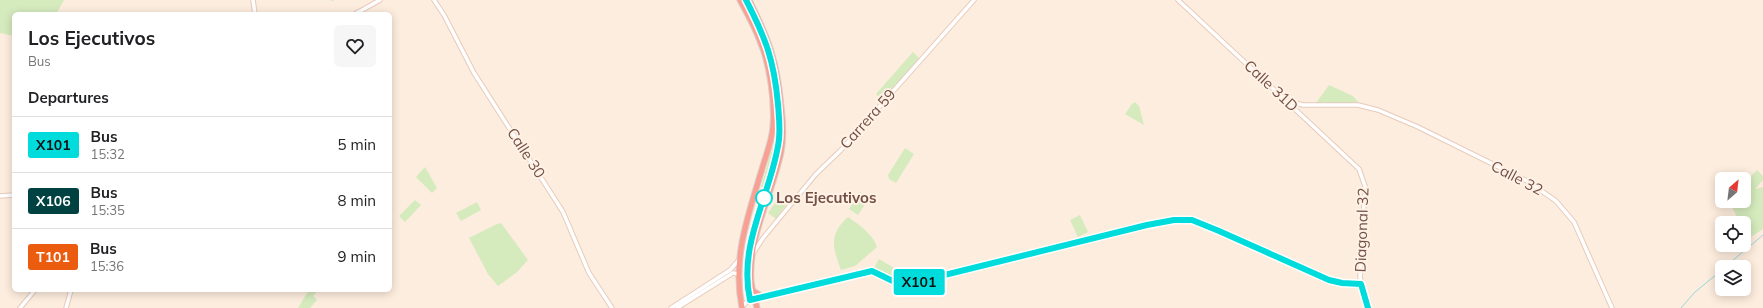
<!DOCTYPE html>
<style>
:root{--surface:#fff;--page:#f6f6f6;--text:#202124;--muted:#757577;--line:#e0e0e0}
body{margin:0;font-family:Mulish,sans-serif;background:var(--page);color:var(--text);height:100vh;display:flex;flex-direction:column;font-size:15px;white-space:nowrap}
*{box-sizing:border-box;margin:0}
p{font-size:13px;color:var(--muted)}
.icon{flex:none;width:22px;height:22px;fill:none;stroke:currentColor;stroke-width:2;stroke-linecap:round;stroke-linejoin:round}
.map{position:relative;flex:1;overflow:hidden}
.panel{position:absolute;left:12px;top:12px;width:380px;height:280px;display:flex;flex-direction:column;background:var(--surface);border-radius:6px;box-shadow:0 2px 10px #0003}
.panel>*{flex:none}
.badge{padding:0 8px;border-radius:3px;font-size:14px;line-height:26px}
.needle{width:26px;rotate:28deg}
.buttons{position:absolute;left:1715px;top:172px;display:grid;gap:8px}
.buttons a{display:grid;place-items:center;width:36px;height:36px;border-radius:6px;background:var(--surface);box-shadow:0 2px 10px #0003;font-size:20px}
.map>.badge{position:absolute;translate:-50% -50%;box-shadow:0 0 0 2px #fff}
h2{padding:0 16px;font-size:15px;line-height:36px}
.round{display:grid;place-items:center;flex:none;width:42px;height:42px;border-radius:6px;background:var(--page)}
.overview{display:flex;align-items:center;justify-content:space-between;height:68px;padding:0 16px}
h1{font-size:19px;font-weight:700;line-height:30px}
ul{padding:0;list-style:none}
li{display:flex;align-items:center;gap:12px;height:56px;padding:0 16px;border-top:1px solid var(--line)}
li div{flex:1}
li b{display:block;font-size:15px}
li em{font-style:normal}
li .badge{min-width:44px;font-weight:700;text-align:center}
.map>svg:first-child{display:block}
.green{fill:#d5eabd}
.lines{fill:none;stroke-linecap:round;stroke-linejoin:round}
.stream{stroke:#98d7d9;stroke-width:1}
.secondary-casing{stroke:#e8caba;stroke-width:5.5}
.highway-casing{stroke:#d8cecb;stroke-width:7}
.secondary{stroke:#fff;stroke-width:3.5}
.highway{stroke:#faa092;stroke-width:5}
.line-casing{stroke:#fff;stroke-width:9}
.line{stroke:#00dbdb;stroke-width:6}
.stop-dot{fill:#fff;stroke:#00dbdb;stroke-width:2}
.labels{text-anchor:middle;stroke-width:4;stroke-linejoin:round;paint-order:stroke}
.street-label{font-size:15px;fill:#735046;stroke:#fff1e5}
.stop-label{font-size:15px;font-weight:bold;fill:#735046;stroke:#fff1e5;text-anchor:start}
</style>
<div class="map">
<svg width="1763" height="308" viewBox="0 0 1763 308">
<rect width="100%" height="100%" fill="#fdedde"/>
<g class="green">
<path d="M 0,0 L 64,0 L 56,14 L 14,14 L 14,36 L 0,33 Z"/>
<path d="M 913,52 L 919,58 L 882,100 L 876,94 Z"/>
<path d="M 1329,85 L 1353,96 L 1359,103 L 1316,103 Z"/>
<path d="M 1135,102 L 1139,106 L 1144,125 L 1125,114 L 1132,104 Z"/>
<path d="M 778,128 L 778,145 L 765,188 L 761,187 Z"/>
<path d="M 905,148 L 914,154 L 896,183 L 889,179 L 888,175 Z"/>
<path d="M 425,167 L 437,188 L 432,193 L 416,177 Z"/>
<path d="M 1757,170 L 1763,176 L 1763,180 L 1755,189 L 1763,187 L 1763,229 L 1748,239 L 1744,232 L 1744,223 L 1740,223 L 1729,201 L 1744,201 L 1744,191 L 1752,189 L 1745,182 Z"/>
<path d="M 860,192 L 869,198 L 858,215 L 849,209 Z"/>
<path d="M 778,199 L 786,205 L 776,219 L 768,213 Z"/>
<path d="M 415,200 L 421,205 L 405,222 L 399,216 Z"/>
<path d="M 477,202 L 481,210 L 461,221 L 456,213 Z"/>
<path d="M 1080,215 L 1088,232 L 1078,237 L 1070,220 Z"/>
<path d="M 848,217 C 858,224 873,234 877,247 L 855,266 L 841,270 C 833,248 828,235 848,217 Z"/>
<path d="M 501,223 L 528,260 L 517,272 L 498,286 L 488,274 L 469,238 L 497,224 Z"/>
<path d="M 879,259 L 914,280 L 901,283 L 874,268 Z"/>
<path d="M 309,290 L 318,290 L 313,296 L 317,300 L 310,308 L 298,308 Z"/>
</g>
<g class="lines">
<g class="stream">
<path d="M 332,0 L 333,0"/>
<path d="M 1725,267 L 1763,235"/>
<path d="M 1681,308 L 1695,292 L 1722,270"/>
</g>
<g class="secondary-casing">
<g id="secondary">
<path d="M 253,0 L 255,14"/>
<path d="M 434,0 L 444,15 L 474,73 L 563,212 L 589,273 L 612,308"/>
<path d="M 1178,0 L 1359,169 L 1365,186 L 1360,277 L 1368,308"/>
<path d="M 355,14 L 380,0"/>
<path d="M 1287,101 L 1303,105 L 1358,105 L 1378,110 L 1418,127 L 1527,181 L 1556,201 L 1574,222 L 1612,308"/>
<path d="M 0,196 L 14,195"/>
<path d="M 754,252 L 763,238 L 816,174 L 841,150 L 974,0"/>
<path d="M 742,306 L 751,299 L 872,271 L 901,285 L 908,284 L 1147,225 L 1174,219 L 1192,220 L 1219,231 L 1329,280 L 1342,283 L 1361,284"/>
<path d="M 20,308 L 35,290"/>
<path d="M 66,308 L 71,290"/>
<path d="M 671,308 L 730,270 L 738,261"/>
<path d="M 677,308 L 733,273 L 738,274"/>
</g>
</g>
<g class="highway-casing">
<g id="highway">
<path d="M 740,0 C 747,13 755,27 760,41 C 770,64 775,102 773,127 C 772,141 766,155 762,169 C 748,216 732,258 742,308"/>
<path d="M 749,0 C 769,40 777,62 781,106 C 783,122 784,137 781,152 C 772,195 748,237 751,281 C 752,290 755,299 757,308"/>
<path d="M 753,291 L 763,297"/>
</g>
</g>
<use href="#secondary" class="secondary"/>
<use href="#highway" class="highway"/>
</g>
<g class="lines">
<g class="line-casing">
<path id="line" d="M 746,0 C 766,39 774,60 778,104 C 779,118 781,132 778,146 C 769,198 738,245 750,300 L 872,271 L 901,285 L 908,284 L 1147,225 L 1174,220 L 1192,220 L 1219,231 L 1329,280 L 1342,283 L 1361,284 L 1368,308"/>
</g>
<use href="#line" class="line"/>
</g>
<circle class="stop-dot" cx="764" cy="198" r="8"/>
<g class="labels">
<g class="street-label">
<text transform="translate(1271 86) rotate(43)" y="5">Calle 31D</text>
<text transform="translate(868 119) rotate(-48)" y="5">Carrera 59</text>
<text transform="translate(526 153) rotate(57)" y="5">Calle 30</text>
<text transform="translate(1517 178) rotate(28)" y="5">Calle 32</text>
<text transform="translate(1362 230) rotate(-88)" y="5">Diagonal 32</text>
</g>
<g class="stop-label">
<text x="776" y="203">Los Ejecutivos</text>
</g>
</g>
</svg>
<div class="buttons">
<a><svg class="needle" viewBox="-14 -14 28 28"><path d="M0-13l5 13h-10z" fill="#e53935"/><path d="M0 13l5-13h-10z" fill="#757577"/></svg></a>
<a><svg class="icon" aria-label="locate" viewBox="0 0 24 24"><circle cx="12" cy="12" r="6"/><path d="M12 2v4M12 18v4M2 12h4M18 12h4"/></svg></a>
<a><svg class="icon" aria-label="layers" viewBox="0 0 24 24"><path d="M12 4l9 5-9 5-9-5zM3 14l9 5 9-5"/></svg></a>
</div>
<b class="badge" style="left:919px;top:282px;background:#00dbdb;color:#111">X101</b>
<section class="panel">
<div class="overview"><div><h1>Los Ejecutivos</h1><p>Bus</p></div><a class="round"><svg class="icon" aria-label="heart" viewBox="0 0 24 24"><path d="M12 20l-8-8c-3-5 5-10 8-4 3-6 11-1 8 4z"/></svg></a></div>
<h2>Departures</h2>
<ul>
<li><span class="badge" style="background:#00dbdb;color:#111">X101</span><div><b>Bus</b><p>15:32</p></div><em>5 min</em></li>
<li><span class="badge" style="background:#004242;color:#fff">X106</span><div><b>Bus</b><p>15:35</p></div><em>8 min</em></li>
<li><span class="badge" style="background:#ec5c0e;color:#fff">T101</span><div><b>Bus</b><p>15:36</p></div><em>9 min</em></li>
</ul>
</section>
</div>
